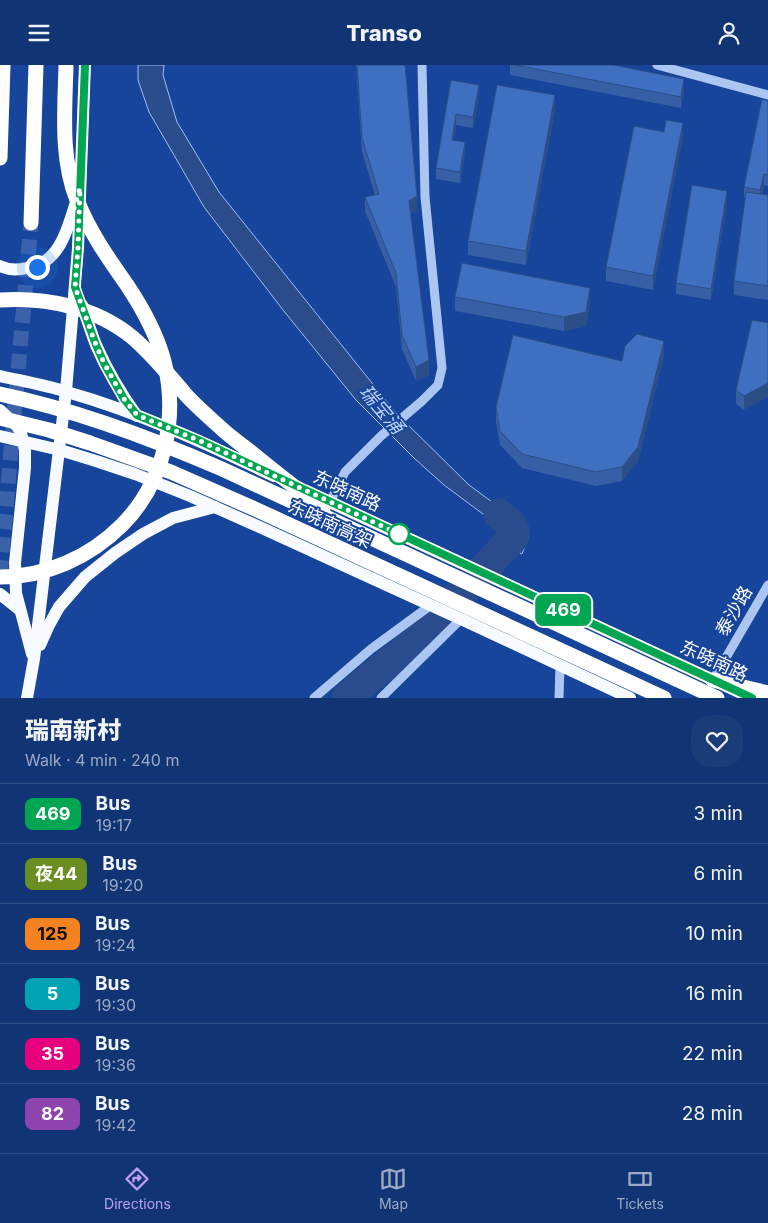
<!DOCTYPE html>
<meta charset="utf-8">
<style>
:root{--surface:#113474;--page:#1a3c79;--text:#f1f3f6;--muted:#9caac5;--line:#304f86;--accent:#bca0f2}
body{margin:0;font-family:Inter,"Noto Sans SC",sans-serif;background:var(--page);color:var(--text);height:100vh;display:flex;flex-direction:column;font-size:19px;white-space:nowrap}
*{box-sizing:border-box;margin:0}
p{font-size:16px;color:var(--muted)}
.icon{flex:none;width:28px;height:28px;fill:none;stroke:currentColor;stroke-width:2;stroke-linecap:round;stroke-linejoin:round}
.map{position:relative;height:633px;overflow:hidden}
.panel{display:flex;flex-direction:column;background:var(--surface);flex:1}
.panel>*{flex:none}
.badge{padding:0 10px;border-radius:8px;font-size:18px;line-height:32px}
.you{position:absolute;width:25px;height:25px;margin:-12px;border:4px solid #fff;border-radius:50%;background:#1a73e8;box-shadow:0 0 0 8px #1a73e833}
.map>.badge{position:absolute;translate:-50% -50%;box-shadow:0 0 0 2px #fff}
.round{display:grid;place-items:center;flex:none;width:52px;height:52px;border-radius:20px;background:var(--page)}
.headline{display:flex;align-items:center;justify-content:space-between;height:85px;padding:0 25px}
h1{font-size:24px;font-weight:800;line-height:38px}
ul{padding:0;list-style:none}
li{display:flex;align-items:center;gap:15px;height:60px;padding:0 25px;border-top:1px solid var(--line)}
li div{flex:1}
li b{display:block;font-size:19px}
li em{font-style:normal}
li .badge{min-width:55px;font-weight:700;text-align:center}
header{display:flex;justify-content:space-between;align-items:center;height:65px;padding:0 25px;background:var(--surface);font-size:22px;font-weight:800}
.menu{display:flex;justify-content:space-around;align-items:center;height:70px;border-top:1px solid var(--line);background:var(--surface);font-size:14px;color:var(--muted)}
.menu a{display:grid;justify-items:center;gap:2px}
.menu .on{color:var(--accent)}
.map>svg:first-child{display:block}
.water{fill:#2a4c8c;stroke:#9fbff4}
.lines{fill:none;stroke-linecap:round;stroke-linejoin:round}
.river{stroke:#2a4c8c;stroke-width:31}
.highway-tunnel{stroke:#3a61aa;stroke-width:15;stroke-dasharray:15 8;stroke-linecap:butt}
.minor{stroke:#acc6f2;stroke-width:9}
.major{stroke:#f7faff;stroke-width:12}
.highway{stroke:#fff;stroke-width:15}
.wall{fill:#365fa6}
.shaded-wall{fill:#2c4e87}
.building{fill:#3f6fc1;stroke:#2c4e87}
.line-casing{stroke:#fff;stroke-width:11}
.line{stroke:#00a651;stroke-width:8}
.walk{stroke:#fff;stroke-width:5;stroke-dasharray:0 9}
.stop-dot{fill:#fff;stroke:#00a651;stroke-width:2.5}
.labels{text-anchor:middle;stroke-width:4;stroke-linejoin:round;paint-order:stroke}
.street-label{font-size:18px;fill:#fff;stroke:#17459b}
.water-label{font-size:19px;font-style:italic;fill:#b9d1f8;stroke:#17459b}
</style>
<header><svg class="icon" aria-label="menu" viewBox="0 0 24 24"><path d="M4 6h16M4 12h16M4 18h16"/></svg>Transo<svg class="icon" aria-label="person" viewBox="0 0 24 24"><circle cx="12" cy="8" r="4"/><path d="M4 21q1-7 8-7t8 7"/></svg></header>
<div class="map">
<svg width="768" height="633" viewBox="0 0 768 633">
<rect width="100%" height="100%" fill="#17459b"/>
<g class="water">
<path d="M 138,0 L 164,0 L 163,10 L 177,57 L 219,127 L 396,348 L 469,420 L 522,459 L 528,473 L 522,489 L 497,478 L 504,462 L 483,449 L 444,420 L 414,393 L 356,335 L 283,245 L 204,142 L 149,47 L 138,15 Z"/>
<path d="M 414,564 L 434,575 L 368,633 L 333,633 Z"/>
</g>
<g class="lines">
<path class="river" d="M 347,633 L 365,617 L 414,577 L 513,473 L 514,465 L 509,457 L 499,449"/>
<path class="highway-tunnel" d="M 0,510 L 31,158"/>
<g class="minor">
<path d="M 657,0 L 768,30"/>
<path d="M 330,437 L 345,407 L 381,371 L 422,336 L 438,320 L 442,303 L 425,132 L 422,0"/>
<path d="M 713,615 L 768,520"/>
<path d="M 314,633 L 371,584 L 431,540"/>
<path d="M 381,633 L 461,554"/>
<path d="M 559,633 L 560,601"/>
</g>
<g class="major">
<path d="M 0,201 C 8,205 18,205 27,203 C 58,199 67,167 75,140"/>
<path d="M 82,240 C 87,254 91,267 96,280 C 107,305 121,329 137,351"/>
<path d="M 0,311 C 22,316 45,320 67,327 C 138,347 207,379 274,411"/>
<path d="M 0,345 L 17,361 L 21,368 L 25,385 L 25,403 L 15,498 L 16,528 L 32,589"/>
<path d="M 0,371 L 60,385 L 96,396 L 135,409 L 190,431 L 264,464 L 461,554 L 630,633"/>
<path d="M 306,426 L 752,633"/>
<path d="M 0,529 L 20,545"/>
<path d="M 40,580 L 49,560 L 59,542 L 85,512 L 115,488 L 143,469 L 173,453 L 215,442"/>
<path d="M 27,633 L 34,594 L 66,326 L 78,183 L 85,0"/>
</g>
<g class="highway">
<path d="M 0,93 L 3,0"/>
<path d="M 31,158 L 36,0"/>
<path d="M 0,235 C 46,232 95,242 132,272 C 152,289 169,310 186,330 C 197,342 210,353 222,364 C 233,374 246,383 257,392 C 279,410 301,427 323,444"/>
<path d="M 0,329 C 77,345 151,373 222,404 L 717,633"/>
<path d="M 0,353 L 49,365 L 90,378 L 171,407 L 255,444 L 664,633"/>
<path d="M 0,512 C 46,512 90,492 122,460 C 144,438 158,410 165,381 C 179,319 161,271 127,220 C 108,193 89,166 77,135 C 60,92 65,45 66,0"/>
<path d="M 713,615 L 768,628"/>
</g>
</g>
<g class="wall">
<path d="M 356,0 L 405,0 L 417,146 L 410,149 L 429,310 L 416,316 L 402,284 L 396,222 L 365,146 L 365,132 L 375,130 L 362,87 Z"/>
<path d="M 510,0 L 613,0 L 684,25 L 681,43 L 510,10 Z"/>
<path d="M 451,15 L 479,31 L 473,63 L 456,60 L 454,75 L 465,88 L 460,118 L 436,114 L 436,103 Z"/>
<path d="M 768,36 L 768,121 L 764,120 L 762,129 L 768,130 L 768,235 L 734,230 L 734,216 L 746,133 L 744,133 L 744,122 Z"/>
<path d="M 555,44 L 526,200 L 468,190 L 468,176 Z"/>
<path d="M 683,72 L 653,225 L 606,216 L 606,202 Z"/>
<path d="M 727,137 L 711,235 L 676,229 L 676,218 Z"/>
<path d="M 455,232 L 590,237 L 586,261 L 564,266 L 455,246 Z"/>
<path d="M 768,258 L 744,345 L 736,339 L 736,325 Z"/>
<path d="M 664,290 L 638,396 L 622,416 L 596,421 L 522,403 L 500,380 L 496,356 L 496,342 L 622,296 Z"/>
</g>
<g class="shaded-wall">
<path d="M 684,14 L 684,25 L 681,43 L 681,32 Z"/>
<path d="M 479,20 L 479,31 L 473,63 L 473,52 Z"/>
<path d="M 555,30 L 555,44 L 526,200 L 526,186 Z"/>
<path d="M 456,49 L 456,60 L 452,85 L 452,75 Z"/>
<path d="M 683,58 L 683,72 L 653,225 L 653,211 Z"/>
<path d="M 465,77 L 465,88 L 460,118 L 460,107 Z"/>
<path d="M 764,109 L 764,120 L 760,136 L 760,125 Z"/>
<path d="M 727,126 L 727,137 L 711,235 L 711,224 Z"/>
<path d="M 417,131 L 417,146 L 409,150 L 409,136 Z"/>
<path d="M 590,223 L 590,237 L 586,261 L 564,266 L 564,252 Z"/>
<path d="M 664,276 L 664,290 L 638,396 L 622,416 L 622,402 Z"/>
<path d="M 429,295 L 429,310 L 416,316 L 416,302 Z"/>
<path d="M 768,318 L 768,332 L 744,345 L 744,331 Z"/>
</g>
<g class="building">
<path d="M 357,0 L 405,0 L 417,131 L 409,136 L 429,295 L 416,302 L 402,270 L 396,208 L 365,132 L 379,129 L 362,73 Z"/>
<path d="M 515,0 L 613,0 L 684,14 L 681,32 Z"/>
<path d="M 451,15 L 479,20 L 473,52 L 456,49 L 452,75 L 465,77 L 460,107 L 436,103 Z"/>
<path d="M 497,20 L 555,30 L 526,186 L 468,176 Z"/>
<path d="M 762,34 L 768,36 L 768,110 L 764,109 L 760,125 L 744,122 Z"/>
<path d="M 666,55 L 683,58 L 653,211 L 606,202 L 634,61 L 664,67 Z"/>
<path d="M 692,120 L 727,126 L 711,224 L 676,218 Z"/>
<path d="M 746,127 L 768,130 L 768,221 L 734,216 Z"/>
<path d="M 462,198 L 590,223 L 586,247 L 564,252 L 455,232 Z"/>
<path d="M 752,255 L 768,258 L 768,318 L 744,331 L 736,325 Z"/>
<path d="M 637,269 L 664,276 L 638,382 L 622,402 L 596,407 L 522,389 L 500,366 L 496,342 L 513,270 L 622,296 L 625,281 Z"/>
</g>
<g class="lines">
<g class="line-casing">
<path id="line" d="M 85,0 L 78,183 L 75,222 L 96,280 L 104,298 L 124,334 L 137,350 L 198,375 L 752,633"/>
</g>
<use href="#line" class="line"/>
<path class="walk" d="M 37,202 L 56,187 L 67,167 L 80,123 L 78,183 L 75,222 L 96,280 L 104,298 L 124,334 L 137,350 L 198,375 L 399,469"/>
</g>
<circle class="stop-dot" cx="399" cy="469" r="10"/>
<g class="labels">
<g class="street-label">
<text transform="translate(347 426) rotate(25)" y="6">东晓南路</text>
<text transform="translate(330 459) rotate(25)" y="6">东晓南高架</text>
<text transform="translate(734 546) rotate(-60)" y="6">泰沙路</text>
<text transform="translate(714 596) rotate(25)" y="6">东晓南路</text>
</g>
<g class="water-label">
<text transform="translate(382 344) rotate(50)" y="7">瑞宝涌</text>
</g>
</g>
</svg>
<div class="you" style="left:37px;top:202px"></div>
<b class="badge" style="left:563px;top:545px;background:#00a651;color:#fff">469</b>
</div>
<section class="panel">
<div class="headline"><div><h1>瑞南新村</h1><p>Walk · 4 min · 240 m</p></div><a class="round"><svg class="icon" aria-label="heart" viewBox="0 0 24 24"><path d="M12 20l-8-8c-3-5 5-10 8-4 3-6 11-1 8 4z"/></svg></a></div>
<ul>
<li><span class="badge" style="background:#00a651;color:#fff">469</span><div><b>Bus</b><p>19:17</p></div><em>3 min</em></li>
<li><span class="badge" style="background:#6b8e23;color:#fff">夜44</span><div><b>Bus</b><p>19:20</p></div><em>6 min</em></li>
<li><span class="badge" style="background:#f58220;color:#111">125</span><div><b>Bus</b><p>19:24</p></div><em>10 min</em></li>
<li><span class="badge" style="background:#00a3b4;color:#fff">5</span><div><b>Bus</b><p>19:30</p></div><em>16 min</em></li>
<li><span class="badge" style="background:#e6007e;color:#fff">35</span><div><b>Bus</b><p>19:36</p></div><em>22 min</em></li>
<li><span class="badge" style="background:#8e44ad;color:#fff">82</span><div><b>Bus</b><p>19:42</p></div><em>28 min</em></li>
</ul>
</section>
<nav class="menu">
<a class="on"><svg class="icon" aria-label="directions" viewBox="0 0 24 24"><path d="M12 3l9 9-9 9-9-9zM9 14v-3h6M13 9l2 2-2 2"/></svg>Directions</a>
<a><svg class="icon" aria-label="map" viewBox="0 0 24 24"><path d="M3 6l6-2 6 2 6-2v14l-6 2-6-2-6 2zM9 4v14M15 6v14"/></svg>Map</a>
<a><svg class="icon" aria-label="tickets" viewBox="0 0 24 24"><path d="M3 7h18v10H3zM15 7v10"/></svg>Tickets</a>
</nav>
